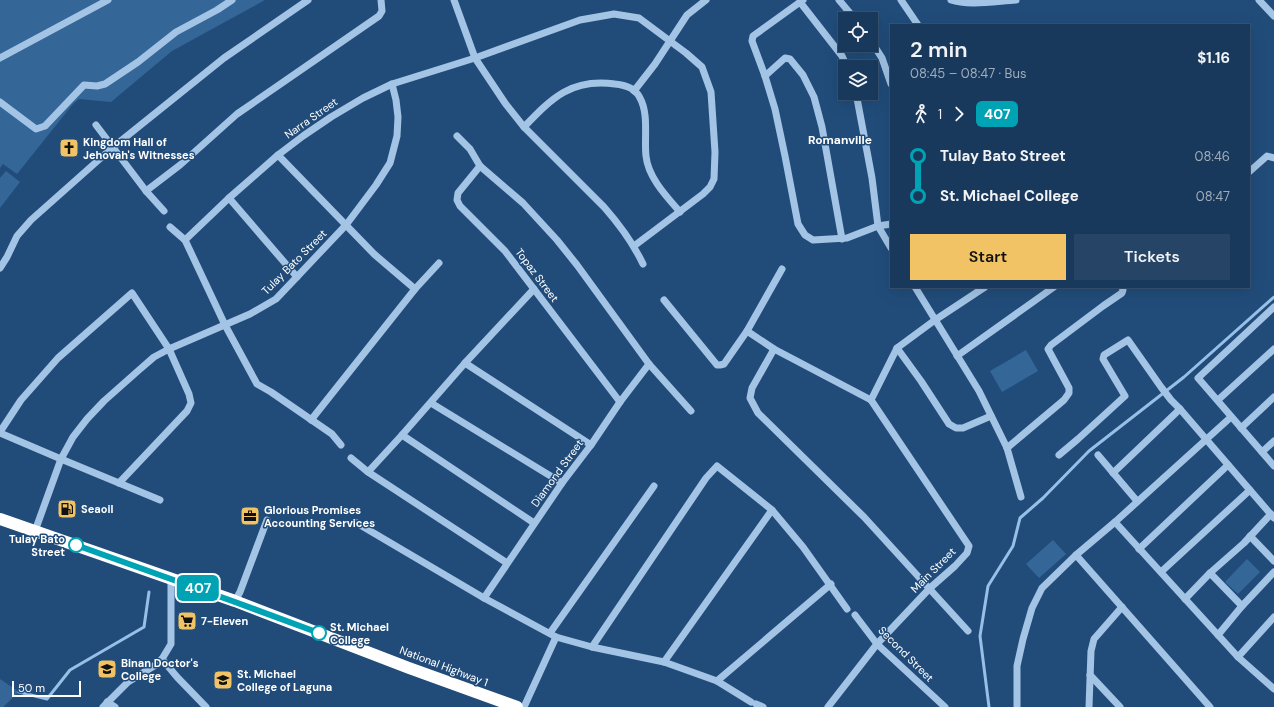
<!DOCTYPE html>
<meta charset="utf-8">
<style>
:root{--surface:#19395c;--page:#264465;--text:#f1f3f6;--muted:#9facbb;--line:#375372;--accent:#f2c364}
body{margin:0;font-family:"DM Sans",sans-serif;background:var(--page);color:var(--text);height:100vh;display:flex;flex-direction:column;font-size:15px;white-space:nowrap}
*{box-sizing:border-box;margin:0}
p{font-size:13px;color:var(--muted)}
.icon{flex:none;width:22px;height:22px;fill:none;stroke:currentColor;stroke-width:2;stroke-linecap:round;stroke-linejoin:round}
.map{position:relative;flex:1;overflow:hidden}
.side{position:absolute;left:890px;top:24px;width:360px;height:264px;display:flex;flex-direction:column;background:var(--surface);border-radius:0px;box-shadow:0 4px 16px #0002,0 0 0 1px var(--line)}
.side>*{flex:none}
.badge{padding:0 8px;border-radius:6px;font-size:14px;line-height:26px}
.tools{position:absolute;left:838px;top:12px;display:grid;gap:8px}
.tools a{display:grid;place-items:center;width:40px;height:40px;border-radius:0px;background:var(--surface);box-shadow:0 4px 16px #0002,0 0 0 1px var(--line);font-size:20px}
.scale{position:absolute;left:12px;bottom:10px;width:69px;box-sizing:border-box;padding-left:4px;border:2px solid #fff;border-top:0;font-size:11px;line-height:14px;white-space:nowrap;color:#fff;-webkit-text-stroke:3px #214c7a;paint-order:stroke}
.map>.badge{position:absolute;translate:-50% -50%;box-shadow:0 0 0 2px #fff}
.legs{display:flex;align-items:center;gap:6px;height:44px;padding:0 20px;font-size:13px}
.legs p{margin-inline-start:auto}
.summary{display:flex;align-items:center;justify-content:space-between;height:68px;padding:0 20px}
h1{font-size:22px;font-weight:600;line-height:30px}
.action{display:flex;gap:8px;margin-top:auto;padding:8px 20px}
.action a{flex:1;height:46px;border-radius:0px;background:var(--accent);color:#111;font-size:16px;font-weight:600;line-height:46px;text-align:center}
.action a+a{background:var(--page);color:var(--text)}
ul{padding:0 20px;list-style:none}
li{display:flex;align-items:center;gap:14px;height:40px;font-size:15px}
li i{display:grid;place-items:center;width:6px;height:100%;margin:0 5px;background:currentColor}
li i::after{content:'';width:10px;height:10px;margin:-5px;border:3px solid;border-radius:50%;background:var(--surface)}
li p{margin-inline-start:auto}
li:first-child i{background:linear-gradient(#0000 50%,currentColor 0)}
li:last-child i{background:linear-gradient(currentColor 50%,#0000 0)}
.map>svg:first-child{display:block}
.green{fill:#346698}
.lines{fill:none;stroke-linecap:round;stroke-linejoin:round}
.stream{stroke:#97bfe7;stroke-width:3}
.minor{stroke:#a3c4e5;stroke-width:7}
.highway{stroke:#fff;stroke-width:12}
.line-1-casing{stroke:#fff;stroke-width:9}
.line-1{stroke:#00a3b4;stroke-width:6}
.stop-1-dot{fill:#fff;stroke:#00a3b4;stroke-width:2}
.labels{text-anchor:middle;stroke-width:3;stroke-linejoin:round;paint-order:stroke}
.street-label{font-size:11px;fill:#fff;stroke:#214c7a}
.poi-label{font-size:11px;font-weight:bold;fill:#fff;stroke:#214c7a;text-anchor:start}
.stop-label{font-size:11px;font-weight:bold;fill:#fff;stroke:#214c7a;text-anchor:end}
.neighbourhood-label{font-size:12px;font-weight:bold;fill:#fff;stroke:#214c7a}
</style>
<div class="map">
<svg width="1274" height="707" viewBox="0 0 1274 707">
<rect width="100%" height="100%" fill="#214c7a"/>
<g class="green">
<path d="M 0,0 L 265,0 L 172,51 L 111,102 L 79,99 L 73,104 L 17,174 L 3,164 L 0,168 Z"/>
<path d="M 6,171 L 20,182 L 0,208 L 0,178 Z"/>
<path d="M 1026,350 L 1038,371 L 1002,392 L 990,371 Z"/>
<path d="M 1053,540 L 1066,554 L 1039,578 L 1026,564 Z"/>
<path d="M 1247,559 L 1260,572 L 1238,594 L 1225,582 Z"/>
<path d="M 0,679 L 19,692 L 3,707 L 0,707 Z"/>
</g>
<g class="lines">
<g class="stream">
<path d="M 19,692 L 47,699 L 70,670 L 144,627 L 149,592"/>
<path d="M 989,707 L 980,636 L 988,586 L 1013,546 L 1020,518 L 1043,498 L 1089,451 L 1184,377 L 1274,297"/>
</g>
<g class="minor">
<path d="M 454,0 L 475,58 L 505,103 L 524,127 L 604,207 C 619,224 633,243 643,264"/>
<path d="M 803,0 L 753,36 L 752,41 L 765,76 L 775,109 L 785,156 L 798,224 L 805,235 L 813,240 L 847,238 L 878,226 L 891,224"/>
<path d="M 839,0 L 855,19"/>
<path d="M 901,0 L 918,25"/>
<path d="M 951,0 C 968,6 997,1 1016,0"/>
<path d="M 1259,0 L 1274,16"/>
<path d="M 800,2 L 842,56 L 847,67"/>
<path d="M 871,41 L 882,58 L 891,84"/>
<path d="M 0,58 L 108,0"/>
<path d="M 765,76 L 785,58 L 790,59 L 803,75 L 814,97 L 822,127 L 842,239"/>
<path d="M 634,91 L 655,64 L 687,15 L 706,0"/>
<path d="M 856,93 L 872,178 L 878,226 L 891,248"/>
<path d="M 0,102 L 36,129 L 45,126 L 84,85 L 97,86 L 105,84 L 138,62 L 176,32 L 217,10 L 232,0"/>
<path d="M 96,125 L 146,191 L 164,211"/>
<path d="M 524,127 C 552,98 571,78 615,84 C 625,85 636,89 640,98 C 649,114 644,139 646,156 C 648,177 666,196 680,212"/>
<path d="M 457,136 L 470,149 L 480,166 L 523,203 L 557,240 L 577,265 L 649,364 L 691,411"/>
<path d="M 278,155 L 374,254 L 415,289"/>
<path d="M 480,166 L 458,193 L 457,200 L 460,206 L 505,251 L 620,402"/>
<path d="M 1249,172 L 1267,156 L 1274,158"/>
<path d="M 146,191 L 180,165 L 237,114 L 379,16 L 382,11 L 381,0"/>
<path d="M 229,198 L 297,277"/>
<path d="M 170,227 L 185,240 L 225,325 L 257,384 L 271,392 L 332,434 L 341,445"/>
<path d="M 185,240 L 229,198 L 278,155 L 303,136 L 331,117 L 363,98 L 392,84 L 475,58 L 580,20 L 614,14 L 639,18 L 686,53 L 702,67 L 711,92 L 715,152 L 714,179 L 710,187 L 703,194 L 634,246"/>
<path d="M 0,268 L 7,257 L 17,236 L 31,220 L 112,148 L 224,58 L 308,0"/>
<path d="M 915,287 L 979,391 L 1007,448 L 1021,497"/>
<path d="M 664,300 L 717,365 L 720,365 L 724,364 L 747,331 L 774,349 L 871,400 L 969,546 L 967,553 L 955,566 L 930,588 L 877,644 L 828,707"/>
<path d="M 1274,307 L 1198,378 L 1274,466"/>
<path d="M 747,331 L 782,269"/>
<path d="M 897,348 L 921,381 L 949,424 L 956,428 L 963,428 L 991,416"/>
<path d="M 774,349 L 752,388 L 750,398 L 758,413 L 864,517 L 968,631"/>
<path d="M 957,356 L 1054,287"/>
<path d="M 465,363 L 591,445"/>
<path d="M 871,400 L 897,348 L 935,320 L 985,287"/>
<path d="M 1218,400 L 1274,349"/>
<path d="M 431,403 L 562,483"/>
<path d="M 311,420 L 415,289 L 439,263"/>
<path d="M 1241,428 L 1274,397"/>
<path d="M 0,432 L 21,400 L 58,358 L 132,293 L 169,349 L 189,394 L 191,403 L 187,411 L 119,483"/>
<path d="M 0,433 L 61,459 L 160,500"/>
<path d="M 402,435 L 534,523"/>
<path d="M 1007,448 L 1064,400 L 1069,393 L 1069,388 L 1048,349 L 1051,345 L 1103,306 L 1122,293 L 1123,290 L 1122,287"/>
<path d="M 1262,452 L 1274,441"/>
<path d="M 1059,455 L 1078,439 L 1125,396 L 1103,359 L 1104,355 L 1128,340 L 1161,387 L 1171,400 L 1180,409 L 1274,518"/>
<path d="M 1098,455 L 1137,501"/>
<path d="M 351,458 L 368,472 L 507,563"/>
<path d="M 368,472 L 402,435 L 465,363 L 534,289"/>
<path d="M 1113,473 L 1180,409"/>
<path d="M 355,522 L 484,598 L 556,637 L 592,647 L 664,662 L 717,681 L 751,702"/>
<path d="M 1115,522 L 1238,657 L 1274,689"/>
<path d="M 35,531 L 61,459 L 73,437 L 87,419 L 104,401 L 139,370 L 154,357 L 169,349 L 250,314 L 276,299 L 346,225 L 376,185 L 390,163 L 397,136 L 398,117 L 396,100 L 392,84"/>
<path d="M 1250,536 L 1274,561"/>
<path d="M 1139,549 L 1228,465"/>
<path d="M 1076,555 L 1210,707"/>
<path d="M 1161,572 L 1250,490"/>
<path d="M 1210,573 L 1242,606"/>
<path d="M 484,598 L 562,483 L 591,445 L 620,402 L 649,364"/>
<path d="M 1185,599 L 1210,573 L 1244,543 L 1271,514"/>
<path d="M 235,601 L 240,592 L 267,520"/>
<path d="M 855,615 L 877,644 L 945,707"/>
<path d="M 550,633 L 654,486"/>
<path d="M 1218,635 L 1242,606 L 1274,572"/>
<path d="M 592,647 L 706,478 L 717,466 L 772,510 L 803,547 L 847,609"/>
<path d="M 1238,657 L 1274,617"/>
<path d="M 162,659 L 177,677 L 206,707"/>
<path d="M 664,662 L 772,510"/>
<path d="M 1090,675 L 1120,707"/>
<path d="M 717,681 L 831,584"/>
<path d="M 107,702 L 115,707"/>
<path d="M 756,704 L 763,707"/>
<path d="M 103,707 L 128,682 L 154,666 L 162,659 L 171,644 L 171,579"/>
<path d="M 524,707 L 556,637"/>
<path d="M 1017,707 L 1017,666 L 1023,639 L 1032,608 L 1042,588 L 1076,555 L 1115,522 L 1231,417"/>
<path d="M 1089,707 L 1091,651 L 1094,639 L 1122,607"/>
</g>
<path class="highway" d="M 0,519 L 235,601 L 409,668 L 517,707"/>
</g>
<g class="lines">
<g class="line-1-casing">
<path id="line-1" d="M 76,545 L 235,602 L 319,633"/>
</g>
<use href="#line-1" class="line-1"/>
</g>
<defs>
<g id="church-square" transform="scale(1)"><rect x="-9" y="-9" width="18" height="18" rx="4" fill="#f2c364" stroke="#214c7a"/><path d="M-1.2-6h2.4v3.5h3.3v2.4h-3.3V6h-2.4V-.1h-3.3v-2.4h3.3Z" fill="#111"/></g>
<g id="fuel-square" transform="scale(1)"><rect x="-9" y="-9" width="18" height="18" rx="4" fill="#f2c364" stroke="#214c7a"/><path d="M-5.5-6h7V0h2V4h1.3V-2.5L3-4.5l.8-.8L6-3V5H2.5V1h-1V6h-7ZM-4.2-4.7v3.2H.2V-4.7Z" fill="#111"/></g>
<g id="office-square" transform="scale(1)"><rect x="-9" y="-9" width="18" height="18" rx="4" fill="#f2c364" stroke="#214c7a"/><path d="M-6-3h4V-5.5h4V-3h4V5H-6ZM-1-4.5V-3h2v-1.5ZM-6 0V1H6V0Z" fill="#111"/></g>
<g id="supermarket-square" transform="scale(1)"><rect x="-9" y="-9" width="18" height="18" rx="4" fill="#f2c364" stroke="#214c7a"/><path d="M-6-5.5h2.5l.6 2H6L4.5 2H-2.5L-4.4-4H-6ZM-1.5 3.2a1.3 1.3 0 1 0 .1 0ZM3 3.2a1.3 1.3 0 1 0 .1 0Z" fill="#111"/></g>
<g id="university-square" transform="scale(1)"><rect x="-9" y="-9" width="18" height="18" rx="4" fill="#f2c364" stroke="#214c7a"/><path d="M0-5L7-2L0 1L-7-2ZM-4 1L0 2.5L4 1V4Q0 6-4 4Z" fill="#111"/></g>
</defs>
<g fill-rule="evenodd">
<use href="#church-square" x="69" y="148"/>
<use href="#fuel-square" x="67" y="509"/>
<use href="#office-square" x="250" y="516"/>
<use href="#supermarket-square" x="187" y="621"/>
<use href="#university-square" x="107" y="669"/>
<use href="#university-square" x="223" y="680"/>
</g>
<g class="stop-1-dot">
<circle cx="76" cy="545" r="7"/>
<circle cx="319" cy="633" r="7"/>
</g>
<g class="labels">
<g class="street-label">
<text transform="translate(311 118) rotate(-35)" y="4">Narra Street</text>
<text transform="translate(294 262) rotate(-45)" y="4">Tulay Bato Street</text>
<text transform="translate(537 275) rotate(53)" y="4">Topaz Street</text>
<text transform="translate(557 473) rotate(-54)" y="4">Diamond Street</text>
<text transform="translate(933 570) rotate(-45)" y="4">Main Street</text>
<text transform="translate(906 654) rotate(45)" y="4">Second Street</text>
<text transform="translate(444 666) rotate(21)" y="4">National Highway 1</text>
</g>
<g class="poi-label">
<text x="83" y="146">Kingdom Hall of<tspan x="83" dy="13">Jehovah's Witnesses</tspan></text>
<text x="81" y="513">Seaoil</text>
<text x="264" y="514">Glorious Promises<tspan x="264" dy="13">Accounting Services</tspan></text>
<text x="201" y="625">7-Eleven</text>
<text x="121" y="667">Binan Doctor's<tspan x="121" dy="13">College</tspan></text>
<text x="237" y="678">St. Michael<tspan x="237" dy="13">College of Laguna</tspan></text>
</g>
<g class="stop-label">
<text x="65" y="543">Tulay Bato<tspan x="65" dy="13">Street</tspan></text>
<text x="330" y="631" text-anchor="start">St. Michael<tspan x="330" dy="13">College</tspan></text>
</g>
<g class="neighbourhood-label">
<text x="840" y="144">Romanville</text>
</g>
</g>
</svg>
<div class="tools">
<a><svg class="icon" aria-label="locate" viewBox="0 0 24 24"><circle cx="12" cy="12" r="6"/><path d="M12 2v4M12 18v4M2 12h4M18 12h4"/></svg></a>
<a><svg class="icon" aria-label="layers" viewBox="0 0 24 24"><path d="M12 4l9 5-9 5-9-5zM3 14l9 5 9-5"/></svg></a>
</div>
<div class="scale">50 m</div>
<b class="badge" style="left:198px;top:588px;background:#00a3b4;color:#fff">407</b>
<section class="side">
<div class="summary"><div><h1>2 min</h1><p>08:45 – 08:47 · Bus</p></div><b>$1.16</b></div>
<div class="legs"><svg class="icon" aria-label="walk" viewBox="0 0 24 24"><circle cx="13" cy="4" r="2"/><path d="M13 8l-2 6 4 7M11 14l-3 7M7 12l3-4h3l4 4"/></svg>1<svg class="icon" aria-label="forward" viewBox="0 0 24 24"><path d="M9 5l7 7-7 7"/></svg><b class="badge" style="background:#00a3b4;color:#fff">407</b></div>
<ul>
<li><i style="color:#00a3b4"></i><b>Tulay Bato Street</b><p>08:46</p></li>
<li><i style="color:#00a3b4"></i><b>St. Michael College</b><p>08:47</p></li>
</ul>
<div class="action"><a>Start</a><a>Tickets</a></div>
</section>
</div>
